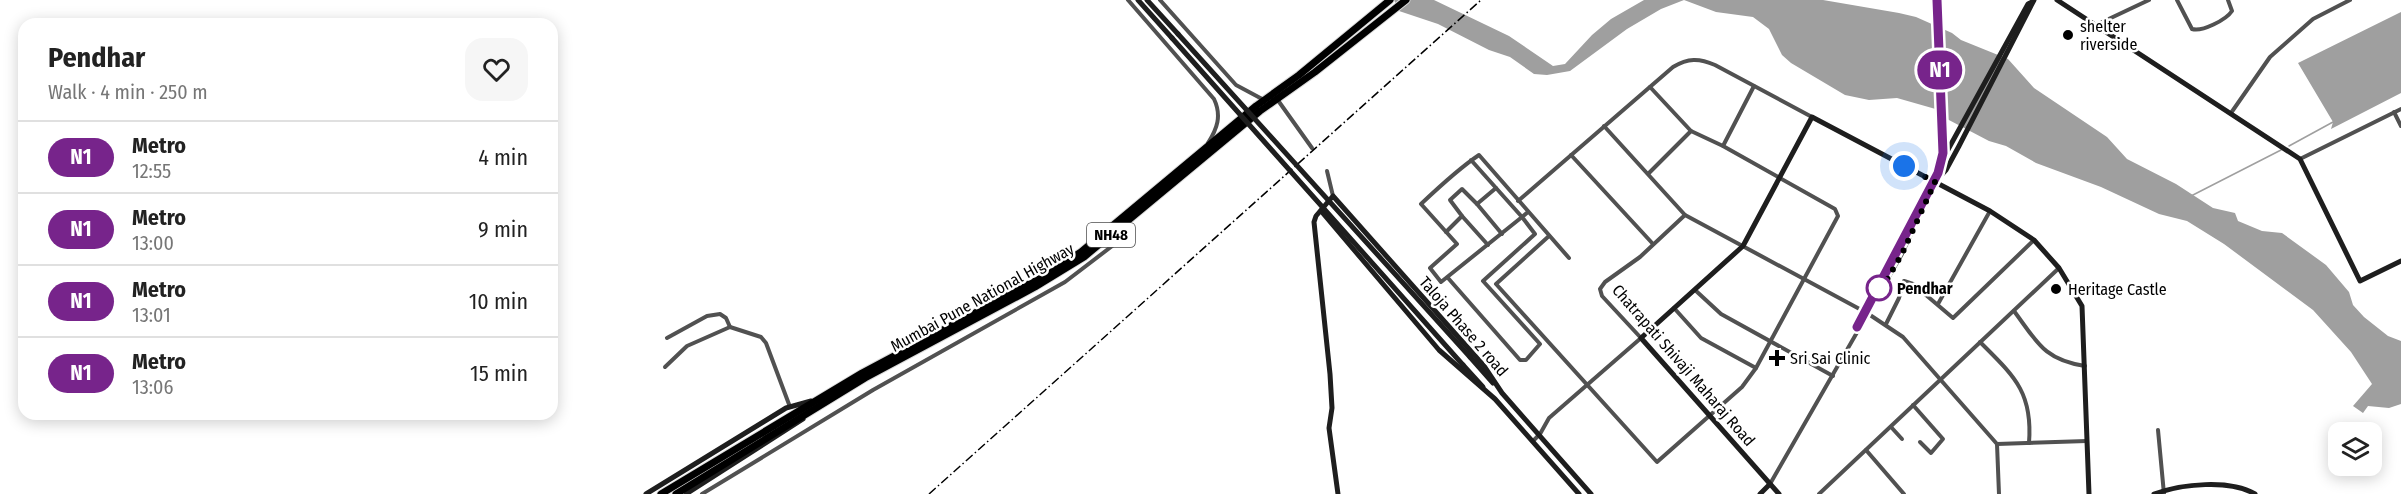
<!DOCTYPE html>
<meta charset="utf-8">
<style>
:root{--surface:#fff;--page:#f6f6f6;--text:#222;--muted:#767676;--line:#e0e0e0}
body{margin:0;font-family:"Fira Sans Condensed",sans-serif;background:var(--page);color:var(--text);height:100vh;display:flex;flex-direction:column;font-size:22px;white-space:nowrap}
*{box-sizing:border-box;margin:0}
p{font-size:20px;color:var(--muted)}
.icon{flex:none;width:33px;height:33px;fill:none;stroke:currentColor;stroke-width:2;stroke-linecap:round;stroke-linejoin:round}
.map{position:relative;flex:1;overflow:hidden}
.drawer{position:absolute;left:18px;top:18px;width:540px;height:402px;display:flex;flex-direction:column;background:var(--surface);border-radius:18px;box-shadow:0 3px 15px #0003}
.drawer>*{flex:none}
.badge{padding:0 12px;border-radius:20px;font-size:21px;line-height:39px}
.fabs{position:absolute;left:2328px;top:422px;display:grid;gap:12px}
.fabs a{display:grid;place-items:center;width:54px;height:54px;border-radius:12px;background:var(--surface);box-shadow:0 3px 15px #0003;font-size:30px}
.you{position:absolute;width:30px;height:30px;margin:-15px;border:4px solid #fff;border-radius:50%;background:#1a73e8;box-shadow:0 0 0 9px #1a73e833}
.map>.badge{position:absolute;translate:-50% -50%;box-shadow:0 0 0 3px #fff}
.round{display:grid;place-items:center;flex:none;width:63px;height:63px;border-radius:18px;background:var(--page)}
.headline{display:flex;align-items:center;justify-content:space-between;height:102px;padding:0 30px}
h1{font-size:28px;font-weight:700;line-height:45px}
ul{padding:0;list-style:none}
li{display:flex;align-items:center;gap:18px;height:72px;padding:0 30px;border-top:2px solid var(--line)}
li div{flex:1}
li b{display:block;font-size:22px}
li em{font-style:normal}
li .badge{min-width:66px;font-weight:700;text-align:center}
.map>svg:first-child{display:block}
.water{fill:#9f9f9f}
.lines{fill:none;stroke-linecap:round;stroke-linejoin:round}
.stream{stroke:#9f9f9f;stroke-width:1.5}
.highway-casing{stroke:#dbdbdb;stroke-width:9}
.street{stroke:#515151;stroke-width:4}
.secondary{stroke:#1e1e1e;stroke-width:5}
.highway{stroke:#000;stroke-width:7}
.rail{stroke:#000;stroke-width:1.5;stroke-dasharray:9 3 1.5 3;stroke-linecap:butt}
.secondary-bridge{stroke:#1e1e1e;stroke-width:5}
.line-casing{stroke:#fff;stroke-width:14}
.line{stroke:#77248b;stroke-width:9}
.walk{stroke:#000;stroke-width:6;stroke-dasharray:0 10.8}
.poi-dot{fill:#000;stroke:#fff;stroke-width:2}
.stop-dot{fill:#fff;stroke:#77248b;stroke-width:3}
.labels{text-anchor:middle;stroke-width:5;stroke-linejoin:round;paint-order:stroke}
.shield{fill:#fff;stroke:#4c4c4c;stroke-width:1.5}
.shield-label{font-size:15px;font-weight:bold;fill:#000}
.poi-label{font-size:16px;fill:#000;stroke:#fff;text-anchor:start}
.stop-label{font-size:16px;font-weight:bold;fill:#000;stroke:#fff;text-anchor:start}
.street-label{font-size:16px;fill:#000;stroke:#fff}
</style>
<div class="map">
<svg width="2401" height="494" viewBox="0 0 2401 494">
<rect width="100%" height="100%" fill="#fff"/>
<g class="water">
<path d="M 1394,0 L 1434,0 L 1509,36 L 1553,66 L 1565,64 L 1592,35 L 1611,19 L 1644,0 L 1823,0 L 1899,13 L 1916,17 L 1952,33 L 1961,40 L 2008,59 L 2034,88 L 2107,137 L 2127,159 L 2176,184 L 2213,208 L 2235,213 L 2238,221 L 2262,231 L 2282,233 L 2326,265 L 2349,292 L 2353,305 L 2364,317 L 2388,336 L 2401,341 L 2401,404 L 2389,408 L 2368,406 L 2363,413 L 2353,406 L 2372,384 L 2351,352 L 2313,310 L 2224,244 L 2187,221 L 2159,214 L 2101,187 L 2036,163 L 2006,146 L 1989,141 L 1947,119 L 1939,110 L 1897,98 L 1869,100 L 1845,95 L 1791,63 L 1782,55 L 1769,29 L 1753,17 L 1716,12 L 1684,0 L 1661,9 L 1627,29 L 1570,71 L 1547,75 L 1534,74 L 1510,57 L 1489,50 L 1438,24 L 1399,11 Z"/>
<path d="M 2401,12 L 2401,93 L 2331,129 L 2333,122 L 2298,63 Z"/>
</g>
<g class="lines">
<g class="stream">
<path d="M 2289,146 L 2333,122"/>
<path d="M 2191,196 L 2281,150"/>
</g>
<g class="highway-casing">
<g id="highway">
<path d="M 661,494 L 862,373 L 1046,275 L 1081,252 L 1256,106 L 1299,75 L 1390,0"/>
<path d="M 676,494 L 865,378 L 1035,287 L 1084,257 L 1260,111 L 1315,72 L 1406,0"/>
</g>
</g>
<g class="street">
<path d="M 1128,0 L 1214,99 C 1222,116 1217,129 1208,143"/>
<path d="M 1160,0 L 1236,85 L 1264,100"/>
<path d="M 2177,0 L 2192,29 C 2202,32 2226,20 2232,11 L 2228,0"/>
<path d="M 2096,25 L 2149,0"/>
<path d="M 1277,99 L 1312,148"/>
<path d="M 2394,112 L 2401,126"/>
<path d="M 2231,113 L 2270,57 L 2313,19 L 2350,0"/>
<path d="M 1604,126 L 1685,215 L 1867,313 L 1903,337 L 1997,444 L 1999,494"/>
<path d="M 1723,146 L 1754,86"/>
<path d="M 1571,155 L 1653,244"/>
<path d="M 2300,159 L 2401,109"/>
<path d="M 1471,160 L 1522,217 L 1441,282 L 1430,268 L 1457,244 L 1421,204 C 1439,187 1458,169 1479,155 L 1569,258"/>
<path d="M 1327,171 L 1333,196"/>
<path d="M 1649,173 L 1691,131"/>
<path d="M 1496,188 L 1477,204 L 1502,234"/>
<path d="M 1518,201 L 1673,67 C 1688,58 1699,58 1715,65 L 1812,117"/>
<path d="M 1462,216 L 1488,245"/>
<path d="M 1446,232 L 1462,216 L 1450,200 L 1462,189 L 1477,204"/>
<path d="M 1549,236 L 1496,284 L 1657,462 L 1742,387 L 1756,368 L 1838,216 L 1835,209 L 1723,146 L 1691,131 L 1650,87"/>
<path d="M 1448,278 L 1520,360 L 1526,360 L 1540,344 L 1483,281 L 1535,234 L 1522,217 L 1528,212"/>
<path d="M 1695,290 L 1721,314 L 1833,376"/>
<path d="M 1938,304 L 1990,211"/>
<path d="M 1674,308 L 1701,338 L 1756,368"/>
<path d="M 2014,311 C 2037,342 2044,360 2085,366"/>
<path d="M 1886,324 L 1899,298 L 1904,281 L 1913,284 L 1953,318 L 2034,240"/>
<path d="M 667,338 L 707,316 L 720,314 L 726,318 L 730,327 L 761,337 L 766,343 L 790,407"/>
<path d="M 1980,342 C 2014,376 2033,392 2029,443"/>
<path d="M 665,367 L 687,346 L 730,327"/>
<path d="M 1913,405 L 1943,439 L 1931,453 L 1920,442"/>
<path d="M 1891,427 L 1902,439"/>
<path d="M 2158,430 L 2164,494"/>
<path d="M 1533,441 L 1540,434 L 1549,418 L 1641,338 L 1602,296 L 1600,289 L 1605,282 L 1640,257 L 1685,215"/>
<path d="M 1997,444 L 2087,441"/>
<path d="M 1866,450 L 1904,494"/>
<path d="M 1770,484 L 1902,254 L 1935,182"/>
<path d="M 702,494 L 873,390 L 1065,282 L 1120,240 L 1119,229"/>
<path d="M 1819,494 L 2059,268"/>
</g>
<g class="secondary">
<path d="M 1138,0 L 1172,38"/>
<path d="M 1147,0 L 1178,34"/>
<path d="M 2057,0 L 2300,159 L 2360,281 L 2401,261"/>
<path d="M 1936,181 L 1939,166 L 2028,4 L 2032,2"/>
<path d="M 1935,182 L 1946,170 L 1959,146 L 2034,0"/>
<path d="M 1321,211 L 1439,350 L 1495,399 L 1579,494"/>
<path d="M 1470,357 L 1493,383"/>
<path d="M 1463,365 L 1483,387"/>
<path d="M 646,494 L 786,408 L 811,401"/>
<path d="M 686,494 L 803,419"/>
<path d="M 1338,494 L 1329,428 L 1332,408 L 1330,374 L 1314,222 L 1316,216 L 1333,196 L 1484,366 L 1502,393 L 1591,494"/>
<path d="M 1760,494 L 1770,484"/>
<path d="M 1779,494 L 1641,338 L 1743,246 L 1812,117 L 1990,211 L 2034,240 L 2059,268 L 2082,306 L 2089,494"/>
<path d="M 2154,494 C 2182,484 2229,479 2255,494"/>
</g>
<use href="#highway" class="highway"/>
<g class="rail">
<path d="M 1860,329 L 1932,194 L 1946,153 L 1940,0"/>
<path d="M 929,494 L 1481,0"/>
</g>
<g class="secondary-bridge">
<path d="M 1178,34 L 1470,357"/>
<path d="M 1172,38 L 1463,365"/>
</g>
</g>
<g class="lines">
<g class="line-casing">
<path id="line" d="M 1857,327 L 1938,173 L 1943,153 L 1937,0"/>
</g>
<use href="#line" class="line"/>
<path class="walk" d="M 1879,288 L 1879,293 L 1902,254 L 1935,182 L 1904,166"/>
</g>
<g class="poi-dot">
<circle cx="2068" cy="35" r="6"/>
<circle cx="2056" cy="289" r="6"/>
<path d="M1774 349h6v6h6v6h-6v6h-6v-6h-6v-6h6z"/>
</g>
<circle class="stop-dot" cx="1879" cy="288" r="12"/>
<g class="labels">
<rect class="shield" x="1087" y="223" width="48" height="24" rx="4.5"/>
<g class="shield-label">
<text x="1111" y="240">NH48</text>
</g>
<g class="poi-label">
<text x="2080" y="32">shelter<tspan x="2080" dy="18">riverside</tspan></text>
<text x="2068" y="295">Heritage Castle</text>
<text x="1790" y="364">Sri Sai Clinic</text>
</g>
<g class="stop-label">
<text x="1897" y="294">Pendhar</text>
</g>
<g class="street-label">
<text transform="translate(982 297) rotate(-29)" y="6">Mumbai Pune National Highway</text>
<text transform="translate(1464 326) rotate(49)" y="6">Taloja Phase 2 road</text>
<text transform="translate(1684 365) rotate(49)" y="6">Chatrapati Shivaji Maharaj Road</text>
</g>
</g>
</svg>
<div class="fabs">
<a><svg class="icon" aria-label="layers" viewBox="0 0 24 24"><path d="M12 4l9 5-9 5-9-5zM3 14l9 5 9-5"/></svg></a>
</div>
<div class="you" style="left:1904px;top:166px"></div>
<b class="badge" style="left:1940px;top:70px;background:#77248b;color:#fff">N1</b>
<section class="drawer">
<div class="headline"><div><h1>Pendhar</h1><p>Walk · 4 min · 250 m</p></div><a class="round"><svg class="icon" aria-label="heart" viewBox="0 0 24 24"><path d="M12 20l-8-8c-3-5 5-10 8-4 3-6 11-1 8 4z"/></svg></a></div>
<ul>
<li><span class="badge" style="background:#77248b;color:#fff">N1</span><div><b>Metro</b><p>12:55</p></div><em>4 min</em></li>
<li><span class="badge" style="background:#77248b;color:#fff">N1</span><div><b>Metro</b><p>13:00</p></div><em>9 min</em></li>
<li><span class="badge" style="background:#77248b;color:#fff">N1</span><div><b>Metro</b><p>13:01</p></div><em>10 min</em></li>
<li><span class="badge" style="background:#77248b;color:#fff">N1</span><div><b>Metro</b><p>13:06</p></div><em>15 min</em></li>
</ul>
</section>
</div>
